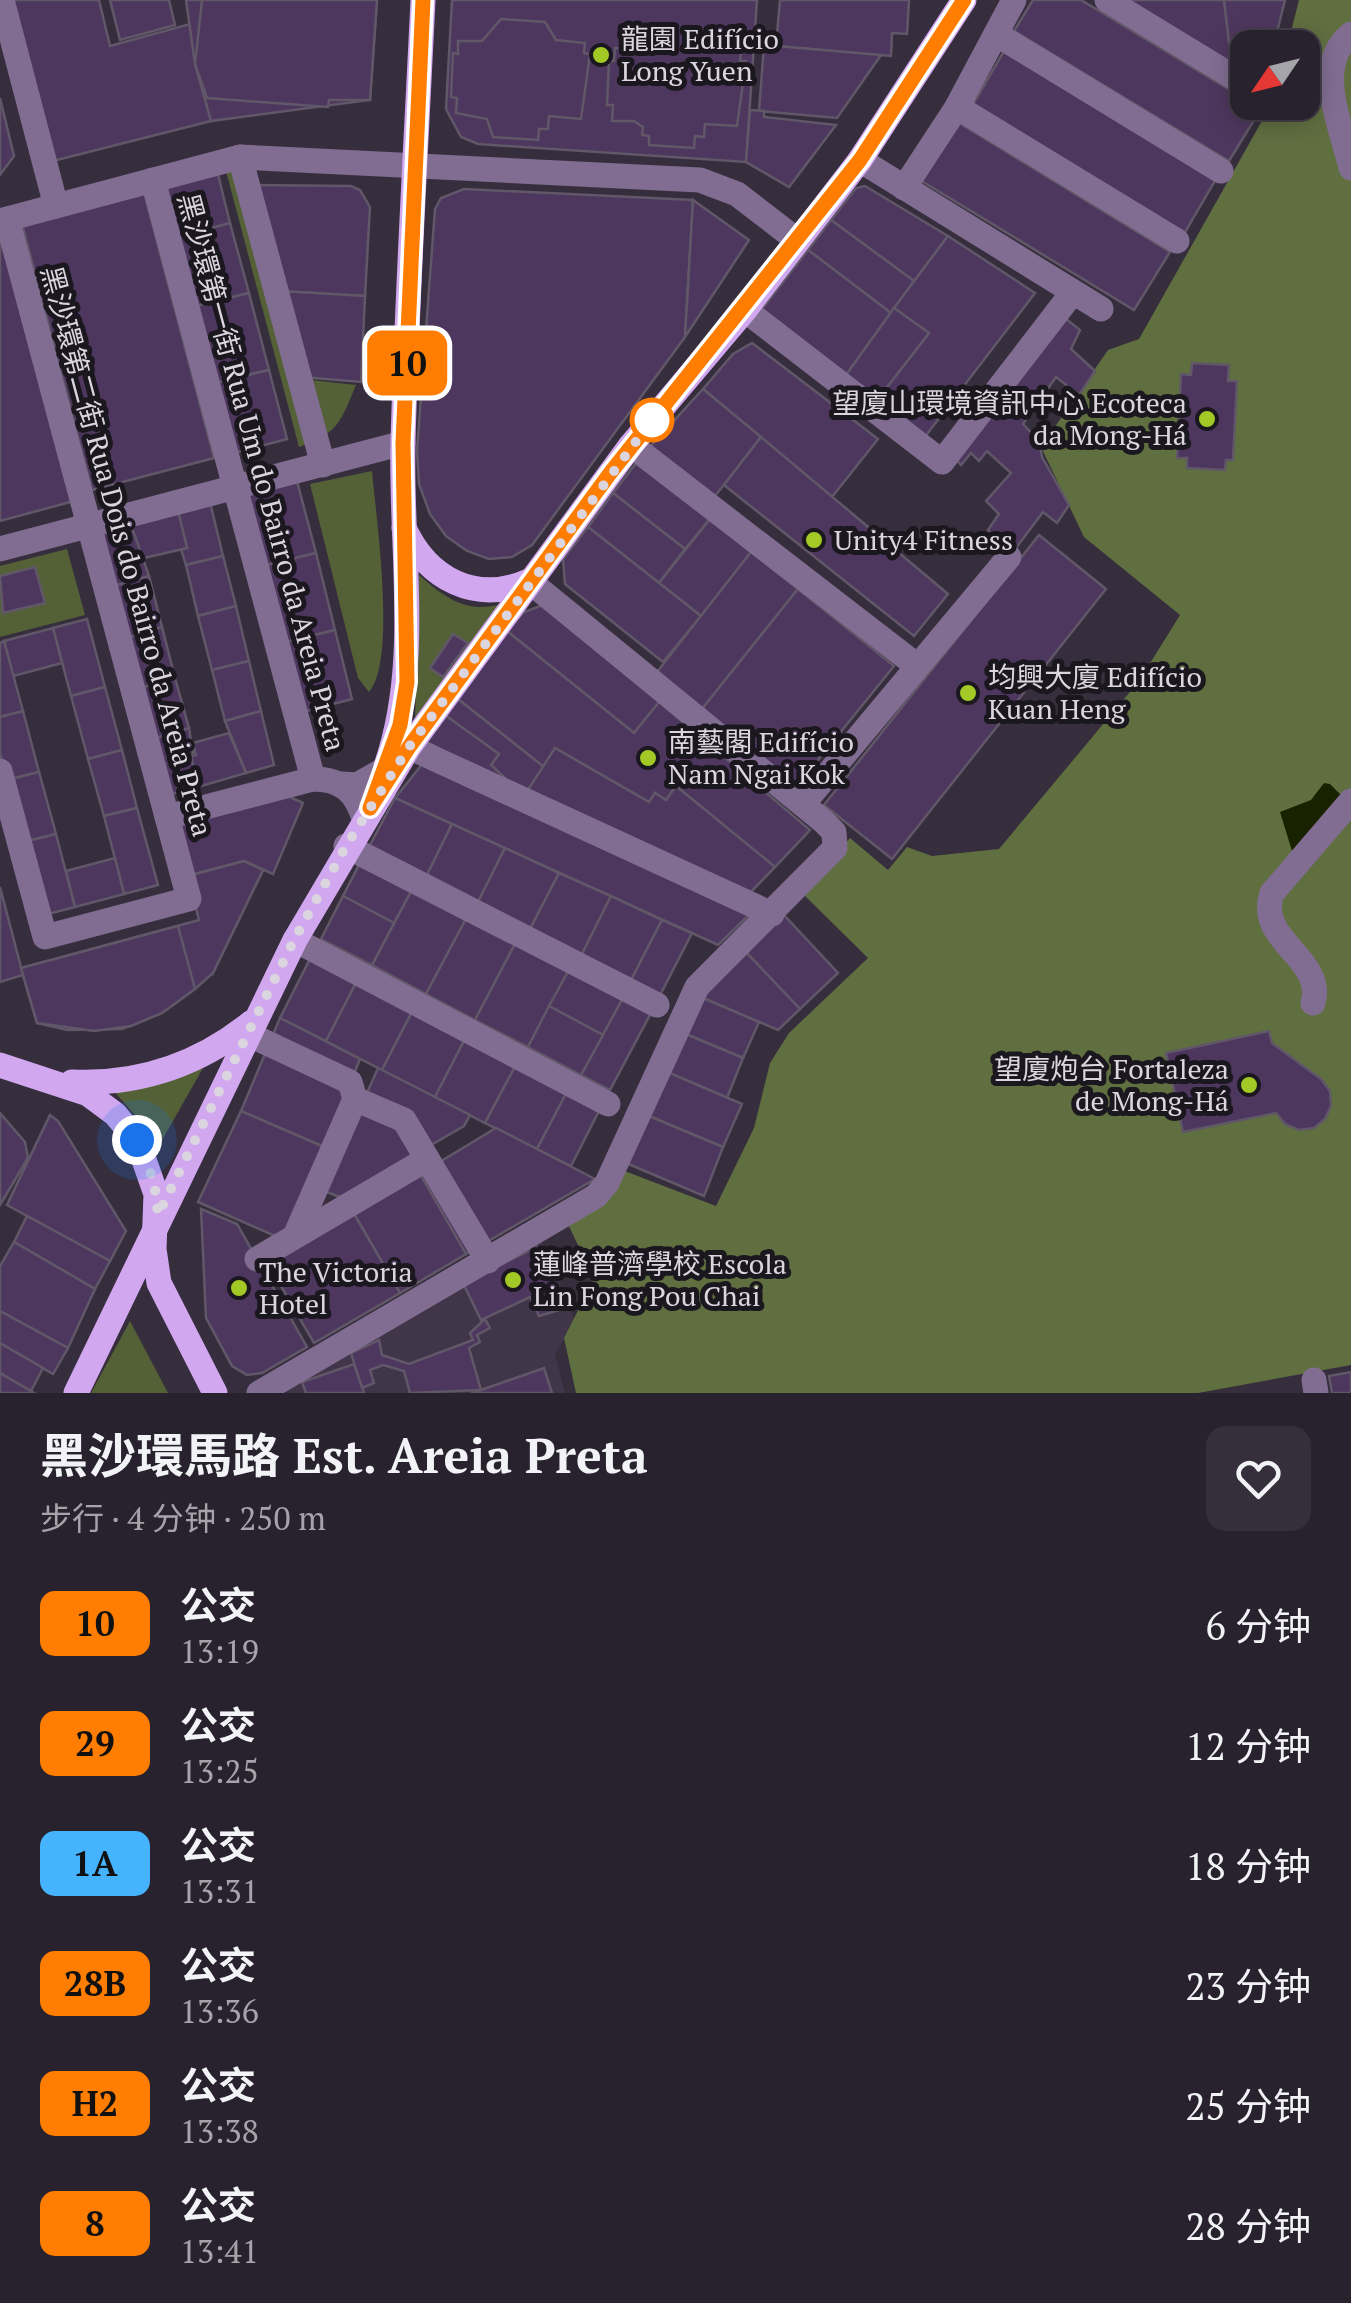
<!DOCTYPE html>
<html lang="zh">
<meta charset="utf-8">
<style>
:root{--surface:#28222e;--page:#342f3a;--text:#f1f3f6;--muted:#a5a4aa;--line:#443f4a}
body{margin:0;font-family:"PT Serif","Noto Sans SC",serif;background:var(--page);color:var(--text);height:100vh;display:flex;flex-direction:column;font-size:38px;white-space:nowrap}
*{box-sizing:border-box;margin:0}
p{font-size:32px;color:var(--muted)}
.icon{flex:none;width:55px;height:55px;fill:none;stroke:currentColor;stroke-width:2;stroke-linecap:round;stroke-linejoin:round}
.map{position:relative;height:1393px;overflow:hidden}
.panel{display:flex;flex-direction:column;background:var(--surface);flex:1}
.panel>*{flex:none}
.badge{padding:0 20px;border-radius:15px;font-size:35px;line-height:65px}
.needle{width:65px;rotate:235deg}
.tools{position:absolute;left:1230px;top:30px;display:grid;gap:20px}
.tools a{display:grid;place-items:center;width:90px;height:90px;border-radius:20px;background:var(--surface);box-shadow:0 5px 25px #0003,0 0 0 2px var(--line);font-size:50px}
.you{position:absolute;width:50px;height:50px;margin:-25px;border:8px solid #fff;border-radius:50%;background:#1a73e8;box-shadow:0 0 0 15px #1a73e833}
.map>.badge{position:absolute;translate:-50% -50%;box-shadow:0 0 0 5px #fff}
.round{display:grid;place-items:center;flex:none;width:105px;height:105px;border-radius:20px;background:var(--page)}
.head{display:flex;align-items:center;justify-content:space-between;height:170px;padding:0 40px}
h1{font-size:48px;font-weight:700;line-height:75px}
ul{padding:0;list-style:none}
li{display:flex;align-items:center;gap:30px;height:120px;padding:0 40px}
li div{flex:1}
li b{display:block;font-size:38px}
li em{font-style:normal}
li .badge{min-width:110px;font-weight:700;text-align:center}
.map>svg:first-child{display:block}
.built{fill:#41354a}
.green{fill:#546137}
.forest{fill:#606f40}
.water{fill:#192200}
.building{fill:#4e375e;stroke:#605768;stroke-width:2.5}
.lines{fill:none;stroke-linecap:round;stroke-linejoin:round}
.minor{stroke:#816d91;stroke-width:25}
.major{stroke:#d1a7f0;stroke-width:25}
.line-casing{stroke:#fff;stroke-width:22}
.line{stroke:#ff7d00;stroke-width:15}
.walk{stroke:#dad5df;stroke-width:10;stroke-dasharray:0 18}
.poi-dot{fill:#a3c927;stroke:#1b171e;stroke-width:4}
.stop-dot{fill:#fff;stroke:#ff7d00;stroke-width:5}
.labels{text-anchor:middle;stroke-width:10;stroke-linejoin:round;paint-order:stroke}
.poi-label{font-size:28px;fill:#dad5df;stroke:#1b171e;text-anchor:start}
.street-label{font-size:28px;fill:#dad5df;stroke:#1b171e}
</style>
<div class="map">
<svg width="1351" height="1393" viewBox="0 0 1351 1393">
<rect width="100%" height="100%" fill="#362d3d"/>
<path class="built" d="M 541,1239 L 575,1321 L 555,1354 L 565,1393 L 287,1393 L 283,1383 Z"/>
<g class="green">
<path d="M 243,166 L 301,379 L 356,385 C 341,421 338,434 299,447 L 226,171 Z"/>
<path d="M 372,471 C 376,517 397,660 369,692 L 358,678 L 310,484 Z"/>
<path d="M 67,549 L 85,615 L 0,637 L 0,566 Z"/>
<path d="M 419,575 C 445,598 467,614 502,604 L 415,722 Z"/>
<path d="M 211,1054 L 153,1156 L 140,1121 L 106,1082 Z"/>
<path d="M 130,1321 L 168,1393 L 91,1393 Z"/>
</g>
<path class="forest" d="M 1299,0 L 1351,0 L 1351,1365 L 1198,1393 L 576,1393 L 564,1338 L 594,1279 L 567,1222 L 622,1170 L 716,1206 L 754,1128 L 770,1063 L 789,1033 L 868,958 L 801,892 L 850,838 L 888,870 L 907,847 L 932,856 L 999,849 L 1139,681 L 1180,615 L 1084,537 L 1041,447 L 1108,350 L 1139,339 L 1272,103 L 1302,102 L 1302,48 L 1287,47 Z"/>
<path class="water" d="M 1324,783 L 1330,784 L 1343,797 L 1292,851 L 1280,812 L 1311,800 Z"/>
<g class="building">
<path d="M 6,0 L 99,0 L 110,46 L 190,24 L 211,121 L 53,161 Z"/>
<path d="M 110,0 L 169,0 L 175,25 L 120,40 Z"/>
<path d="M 186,0 L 377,0 L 370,100 L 211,121 L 195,64 Z"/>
<path d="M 202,0 L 377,0 L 370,100 L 329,100 L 328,107 L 207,98 L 195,64 Z"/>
<path d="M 452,0 L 757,0 L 746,162 L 478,144 L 461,137 L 446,109 Z"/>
<path d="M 780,0 L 909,0 L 907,34 L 892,33 L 891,56 L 776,46 Z"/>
<path d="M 1033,0 L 1081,0 L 1261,109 L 1229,161 L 1014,31 Z"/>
<path d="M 1124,0 L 1224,0 L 1232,66 Z"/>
<path d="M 1224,0 L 1285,0 L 1273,48 L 1248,48 L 1248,74 L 1232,66 Z"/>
<path d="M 501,19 L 545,22 L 556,40 L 585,43 L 584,53 L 590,54 L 581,119 L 549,116 L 548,129 L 539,129 L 538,140 L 493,137 L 487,119 L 456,113 L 457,98 L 451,97 L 453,53 L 458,54 L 458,41 L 482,41 Z"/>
<path d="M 658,27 L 700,30 L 712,48 L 741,50 L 740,61 L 746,61 L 737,126 L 705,124 L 704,137 L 695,136 L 694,148 L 649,145 L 649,136 L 642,135 L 643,127 L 634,121 L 612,121 L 613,105 L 607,105 L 609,61 L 614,61 L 615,48 L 638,49 Z"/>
<path d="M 764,45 L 776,46 L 881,55 L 837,118 L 759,111 Z"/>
<path d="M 1004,51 L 1216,179 L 1184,234 L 972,106 Z"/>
<path d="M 0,98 L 14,156 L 0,175 Z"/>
<path d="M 750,110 L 764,111 L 764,117 L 836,125 L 789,187 L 746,162 Z"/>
<path d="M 956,121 L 1170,252 L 1134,310 L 920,180 Z"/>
<path d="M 218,174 L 230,223 L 172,239 L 159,190 Z"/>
<path d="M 250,185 L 351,186 L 360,190 L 370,207 L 365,296 L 280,291 Z"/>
<path d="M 865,186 L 948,236 L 914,281 L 831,220 L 856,188 Z"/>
<path d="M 464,189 L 693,200 L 685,337 L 532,545 L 512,557 L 489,559 L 467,551 L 446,536 L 430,514 L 419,484 L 417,451 L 435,209 L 441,198 Z"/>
<path d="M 144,192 L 214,458 L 92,490 L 22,224 Z"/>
<path d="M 693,200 L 749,240 L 685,337 Z"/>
<path d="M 831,220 L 914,281 L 891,313 L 808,250 Z"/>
<path d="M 230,223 L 249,293 L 192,307 L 172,239 Z"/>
<path d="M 0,229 L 74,501 L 0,521 Z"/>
<path d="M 948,236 L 1035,293 L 924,438 L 877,400 L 929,333 L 894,308 Z"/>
<path d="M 808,250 L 891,313 L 846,375 L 762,309 Z"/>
<path d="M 280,291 L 365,296 L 361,382 L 302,377 Z"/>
<path d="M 249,293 L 269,370 L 211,384 L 192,307 Z"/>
<path d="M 894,308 L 929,333 L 877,400 L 846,375 Z"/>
<path d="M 1060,314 L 1080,330 L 1071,349 L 1095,371 L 1079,395 L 1056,377 L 1023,424 L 1039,441 L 1042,457 L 1069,505 L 1057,523 L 1043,512 L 1013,552 L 988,530 L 999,514 L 986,501 L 1011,473 L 987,451 L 979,461 L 971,453 L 961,465 L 954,457 Z"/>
<path d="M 752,343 L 878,439 L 832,497 L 703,389 L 733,354 Z"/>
<path d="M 1192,363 L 1229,365 L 1228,381 L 1237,381 L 1233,460 L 1226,460 L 1225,470 L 1187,468 L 1187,458 L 1177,458 L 1181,374 L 1191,375 Z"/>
<path d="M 269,370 L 287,439 L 230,454 L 211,384 Z"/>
<path d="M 703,389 L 761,437 L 712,500 L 649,448 Z"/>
<path d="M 761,437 L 948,594 L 914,636 L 724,485 Z"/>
<path d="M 637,462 L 710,519 L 685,549 L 613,493 Z"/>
<path d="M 297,481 L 316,553 L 262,566 L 243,495 Z"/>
<path d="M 613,493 L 685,549 L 659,583 L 588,527 Z"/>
<path d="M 210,502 L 223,556 L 186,565 L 181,549 L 187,548 L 178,511 Z"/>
<path d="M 178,511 L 187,548 L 140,559 L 130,522 Z"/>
<path d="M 710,519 L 751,552 L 701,616 L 659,583 Z"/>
<path d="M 130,522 L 149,576 L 110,587 L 96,532 Z"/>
<path d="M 588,527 L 701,616 L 663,662 L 565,584 L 563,559 Z"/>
<path d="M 1039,535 L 1106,589 L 892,859 L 824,805 Z"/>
<path d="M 751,552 L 798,589 L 702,709 L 657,672 Z"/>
<path d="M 316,553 L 335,630 L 282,643 L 262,566 Z"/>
<path d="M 223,556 L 236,606 L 198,616 L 186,565 Z"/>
<path d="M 35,567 L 45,603 L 3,613 L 0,576 Z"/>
<path d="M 149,576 L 162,627 L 123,639 L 110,587 Z"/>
<path d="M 798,589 L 894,666 L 797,786 L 702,709 Z"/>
<path d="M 543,605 L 659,702 L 634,733 L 507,631 L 524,612 Z"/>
<path d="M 236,606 L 249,661 L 212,670 L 198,616 Z"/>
<path d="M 87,619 L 105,687 L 71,696 L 53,628 Z"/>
<path d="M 162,627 L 175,678 L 137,689 L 123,639 Z"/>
<path d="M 53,628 L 62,663 L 13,676 L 4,641 Z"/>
<path d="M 335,630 L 352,699 L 299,713 L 282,643 Z"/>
<path d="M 507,631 L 634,733 L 659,702 L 810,830 L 775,867 L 676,786 L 666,800 L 655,793 L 649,802 L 555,748 L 544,767 L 454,696 Z"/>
<path d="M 453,634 L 468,643 L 443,677 L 430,668 Z"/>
<path d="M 4,641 L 23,711 L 0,717 L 0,643 Z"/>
<path d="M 249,661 L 261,711 L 225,721 L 212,670 Z"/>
<path d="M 175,678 L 189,728 L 150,740 L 137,689 Z"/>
<path d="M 105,687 L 122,750 L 88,759 L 71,696 Z"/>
<path d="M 454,696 L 544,767 L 524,796 L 491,765 L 499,754 L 442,713 Z"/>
<path d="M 23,711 L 39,772 L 7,780 L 0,753 L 0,717 Z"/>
<path d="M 261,711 L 274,765 L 246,773 L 225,721 Z"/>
<path d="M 442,713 L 499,754 L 491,765 L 524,796 L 420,738 Z"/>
<path d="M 189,728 L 198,787 L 165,796 L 150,740 Z"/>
<path d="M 229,733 L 246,773 L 198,787 L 191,756 L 196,755 L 193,743 Z"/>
<path d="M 555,748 L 649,802 L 655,793 L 666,800 L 676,786 L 775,867 L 746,897 L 524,796 Z"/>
<path d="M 122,750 L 137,808 L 104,816 L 88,759 Z"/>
<path d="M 424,762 L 752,912 L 718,945 L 395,798 Z"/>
<path d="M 39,772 L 56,834 L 24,842 L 7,780 Z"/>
<path d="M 283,794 L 303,803 L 273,874 L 244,861 L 188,876 L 174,822 Z"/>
<path d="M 395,798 L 452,824 L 426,877 L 369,847 Z"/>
<path d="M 137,808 L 158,885 L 124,894 L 104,816 Z"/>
<path d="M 452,824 L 505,848 L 477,904 L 426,877 Z"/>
<path d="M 56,834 L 75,907 L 44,915 L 24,842 Z"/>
<path d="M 505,848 L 559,873 L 529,931 L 477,904 Z"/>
<path d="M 115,858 L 124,894 L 75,907 L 66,871 Z"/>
<path d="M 244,861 L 263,870 L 213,973 L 188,876 Z"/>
<path d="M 244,861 L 263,870 L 213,973 L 195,989 L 162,1013 L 122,1029 L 67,1030 L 37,1023 L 21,968 L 199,920 L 188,876 Z"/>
<path d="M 361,861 L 413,888 L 394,923 L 343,896 Z"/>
<path d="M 559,873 L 611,896 L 580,958 L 529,931 Z"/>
<path d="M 0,887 L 23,975 L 0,982 Z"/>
<path d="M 413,888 L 467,917 L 426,994 L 372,965 Z"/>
<path d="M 343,896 L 394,923 L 372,965 L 321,939 Z"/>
<path d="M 611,896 L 662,920 L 629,984 L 580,958 Z"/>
<path d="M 783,914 L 838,973 L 800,1009 L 744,950 Z"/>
<path d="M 467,917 L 516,942 L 475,1020 L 426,994 Z"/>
<path d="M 662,920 L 692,933 L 658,999 L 629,984 Z"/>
<path d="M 178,926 L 195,989 L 162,1013 L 131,1026 L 94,1031 L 37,1023 L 21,968 Z"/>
<path d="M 516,942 L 569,970 L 528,1047 L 475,1020 Z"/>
<path d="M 744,950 L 800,1009 L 778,1030 L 696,995 Z"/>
<path d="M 312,955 L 358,979 L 326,1041 L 280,1018 Z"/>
<path d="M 569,970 L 623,998 L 603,1035 L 549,1006 Z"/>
<path d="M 358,979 L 414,1008 L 382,1070 L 326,1041 Z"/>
<path d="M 696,995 L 759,1022 L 743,1058 L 681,1032 Z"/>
<path d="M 623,998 L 651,1013 L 610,1090 L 581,1075 Z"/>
<path d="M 549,1006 L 603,1035 L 581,1075 L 528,1047 Z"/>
<path d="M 414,1008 L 467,1035 L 435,1097 L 382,1070 Z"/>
<path d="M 280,1018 L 360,1059 L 324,1147 L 241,1111 Z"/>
<path d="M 1269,1031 L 1272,1043 L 1321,1079 L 1330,1091 L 1331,1106 L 1325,1119 L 1314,1128 L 1299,1130 L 1285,1124 L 1276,1113 L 1183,1132 L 1166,1053 Z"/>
<path d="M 681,1032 L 743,1058 L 727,1098 L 665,1071 Z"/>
<path d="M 467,1035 L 518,1061 L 485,1123 L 435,1097 Z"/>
<path d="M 518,1061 L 569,1088 L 537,1149 L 485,1123 Z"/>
<path d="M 378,1068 L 470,1115 L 464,1126 L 340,1197 L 324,1191 Z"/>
<path d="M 665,1071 L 742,1104 L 723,1147 L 649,1116 Z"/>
<path d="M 569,1088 L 602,1105 L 571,1166 L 537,1149 Z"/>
<path d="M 241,1111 L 324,1147 L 282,1239 L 198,1202 Z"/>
<path d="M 0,1113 L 25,1142 L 28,1158 L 0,1205 Z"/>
<path d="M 50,1115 L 58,1121 L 126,1231 L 110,1261 L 7,1205 Z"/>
<path d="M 649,1116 L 723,1147 L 704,1196 L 626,1163 Z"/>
<path d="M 496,1128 L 595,1179 L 466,1254 L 420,1174 Z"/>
<path d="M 420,1174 L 466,1254 L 400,1293 L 353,1212 Z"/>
<path d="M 201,1209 L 237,1224 L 307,1347 L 262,1373 L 247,1375 L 232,1366 L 206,1318 Z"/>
<path d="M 353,1212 L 400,1293 L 314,1343 L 267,1262 Z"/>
<path d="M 27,1216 L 110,1261 L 95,1289 L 14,1242 Z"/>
<path d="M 14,1242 L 95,1289 L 68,1348 L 0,1311 L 0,1266 Z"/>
<path d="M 537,1247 L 566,1308 L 539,1316 L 530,1297 L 481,1320 L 463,1283 Z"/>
<path d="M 0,1311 L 68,1348 L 53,1374 L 0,1343 Z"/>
<path d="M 485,1319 L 490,1328 L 477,1335 L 480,1342 L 469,1348 L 481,1390 L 410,1393 L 404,1371 L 383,1365 L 370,1370 L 374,1383 L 362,1388 L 351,1353 L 379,1340 L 382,1355 L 409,1364 L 473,1340 L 470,1333 Z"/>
<path d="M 0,1343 L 43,1368 L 31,1391 L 0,1373 Z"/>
<path d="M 354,1364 L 364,1393 L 306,1393 L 302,1382 Z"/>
<path d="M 544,1368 L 552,1393 L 471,1393 L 481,1390 Z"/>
<path d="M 1351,1372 L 1351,1393 L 1332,1393 L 1329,1376 Z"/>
<path d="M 0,1373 L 31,1391 L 34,1393 L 0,1393 Z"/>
</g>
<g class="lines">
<g class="minor">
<path d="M 2,0 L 56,206"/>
<path d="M 1107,0 L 1248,86"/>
<path d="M 996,34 L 1221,171"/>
<path d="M 1351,34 C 1312,65 1342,128 1351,168"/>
<path d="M 957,107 L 1177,241"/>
<path d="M 240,157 L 323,465"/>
<path d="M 860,160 L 1101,309"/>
<path d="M 153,180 L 313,779"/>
<path d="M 904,188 L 957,107 L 1014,0"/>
<path d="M 0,221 L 240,157 L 700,180 L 737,194 L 798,241"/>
<path d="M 745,310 L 942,462 L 1073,292"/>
<path d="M 631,445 L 916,665"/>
<path d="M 0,549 L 403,443"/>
<path d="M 409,747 L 772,914"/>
<path d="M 0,771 L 45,937 L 189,899 L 7,219"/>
<path d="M 342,784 L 357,785 L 385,769"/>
<path d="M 803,804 L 1009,557"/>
<path d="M 167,817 L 313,779 C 342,779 356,792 364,819"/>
<path d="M 346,846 L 657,1005"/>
<path d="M 295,940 L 608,1104"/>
<path d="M 1313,1003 C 1326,958 1255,941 1272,893 L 1351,801"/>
<path d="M 248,1034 L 350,1082 L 355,1099 L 404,1120 L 488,1261"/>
<path d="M 295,1236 L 355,1099"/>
<path d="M 257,1259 L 427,1159"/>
<path d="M 1314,1380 L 1316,1393"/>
<path d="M 259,1393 L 596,1196 L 607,1183 L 697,987 L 835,848 L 834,832 L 823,821 L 529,581"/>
</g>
<g class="major">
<path d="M 404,528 C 428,580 476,604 529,581"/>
<path d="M 386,766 C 422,662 400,550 403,442 C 407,294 416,147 423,0"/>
<path d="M 0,1065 L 88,1094 L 115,1114 L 137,1140 L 156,1194 L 154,1249 L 159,1283 L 215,1393"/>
<path d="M 72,1082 C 139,1085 200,1064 252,1022"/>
<path d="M 76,1393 L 295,940 L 409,747 L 631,445 L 745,310 L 860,160 L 964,0"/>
</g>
</g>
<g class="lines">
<g class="line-casing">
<path id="line" d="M 423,0 L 403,443 L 407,682 L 400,725 L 370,808 L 409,747 L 611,472 L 860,160 L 964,0"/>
</g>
<use href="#line" class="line"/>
<path class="walk" d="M 137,1140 L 154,1182 L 158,1215 L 294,940 L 346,846 L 409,747 L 652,420"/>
</g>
<g class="poi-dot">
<circle cx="601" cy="55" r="10"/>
<circle cx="1207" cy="419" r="10"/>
<circle cx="814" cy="540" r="10"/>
<circle cx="968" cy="693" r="10"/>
<circle cx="648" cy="758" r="10"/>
<circle cx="1249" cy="1085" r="10"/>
<circle cx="513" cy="1280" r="10"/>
<circle cx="239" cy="1288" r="10"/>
</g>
<circle class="stop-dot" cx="652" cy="420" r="20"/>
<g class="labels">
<g class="poi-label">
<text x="621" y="49">龍園 Edifício<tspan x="621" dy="32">Long Yuen</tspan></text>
<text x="1187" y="413" text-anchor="end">望廈山環境資訊中心 Ecoteca<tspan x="1187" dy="32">da Mong-Há</tspan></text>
<text x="834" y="550">Unity4 Fitness</text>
<text x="988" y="687">均興大廈 Edifício<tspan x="988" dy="32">Kuan Heng</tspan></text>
<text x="668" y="752">南藝閣 Edifício<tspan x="668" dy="32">Nam Ngai Kok</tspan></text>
<text x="1229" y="1079" text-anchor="end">望廈炮台 Fortaleza<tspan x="1229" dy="32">de Mong-Há</tspan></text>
<text x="533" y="1274">蓮峰普濟學校 Escola<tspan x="533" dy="32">Lin Fong Pou Chai</tspan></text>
<text x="259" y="1282">The Victoria<tspan x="259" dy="32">Hotel</tspan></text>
</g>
<g class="street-label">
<text transform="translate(262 472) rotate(75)" y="10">黑沙環第一街 Rua Um do Bairro da Areia Preta</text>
<text transform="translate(127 551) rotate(75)" y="10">黑沙環第二街 Rua Dois do Bairro da Areia Preta</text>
</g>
</g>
</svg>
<div class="tools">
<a><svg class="needle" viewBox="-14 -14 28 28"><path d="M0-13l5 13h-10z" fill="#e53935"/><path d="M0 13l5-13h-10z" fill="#a5a4aa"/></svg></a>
</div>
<div class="you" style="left:137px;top:1140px"></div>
<b class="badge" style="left:407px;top:363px;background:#ff7d00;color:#111">10</b>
</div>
<section class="panel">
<div class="head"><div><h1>黑沙環馬路 Est. Areia Preta</h1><p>步行 · 4 分钟 · 250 m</p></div><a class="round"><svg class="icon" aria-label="heart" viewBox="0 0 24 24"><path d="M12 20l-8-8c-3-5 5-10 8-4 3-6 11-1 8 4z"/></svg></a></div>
<ul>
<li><span class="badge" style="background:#ff7d00;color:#111">10</span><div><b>公交</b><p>13:19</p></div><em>6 分钟</em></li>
<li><span class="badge" style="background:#ff7d00;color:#111">29</span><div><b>公交</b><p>13:25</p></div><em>12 分钟</em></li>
<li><span class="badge" style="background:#46b3ff;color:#111">1A</span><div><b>公交</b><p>13:31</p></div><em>18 分钟</em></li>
<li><span class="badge" style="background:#ff7d00;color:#111">28B</span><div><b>公交</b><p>13:36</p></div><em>23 分钟</em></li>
<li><span class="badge" style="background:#ff7d00;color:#111">H2</span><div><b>公交</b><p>13:38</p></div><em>25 分钟</em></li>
<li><span class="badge" style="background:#ff7d00;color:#111">8</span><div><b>公交</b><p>13:41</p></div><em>28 分钟</em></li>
</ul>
</section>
